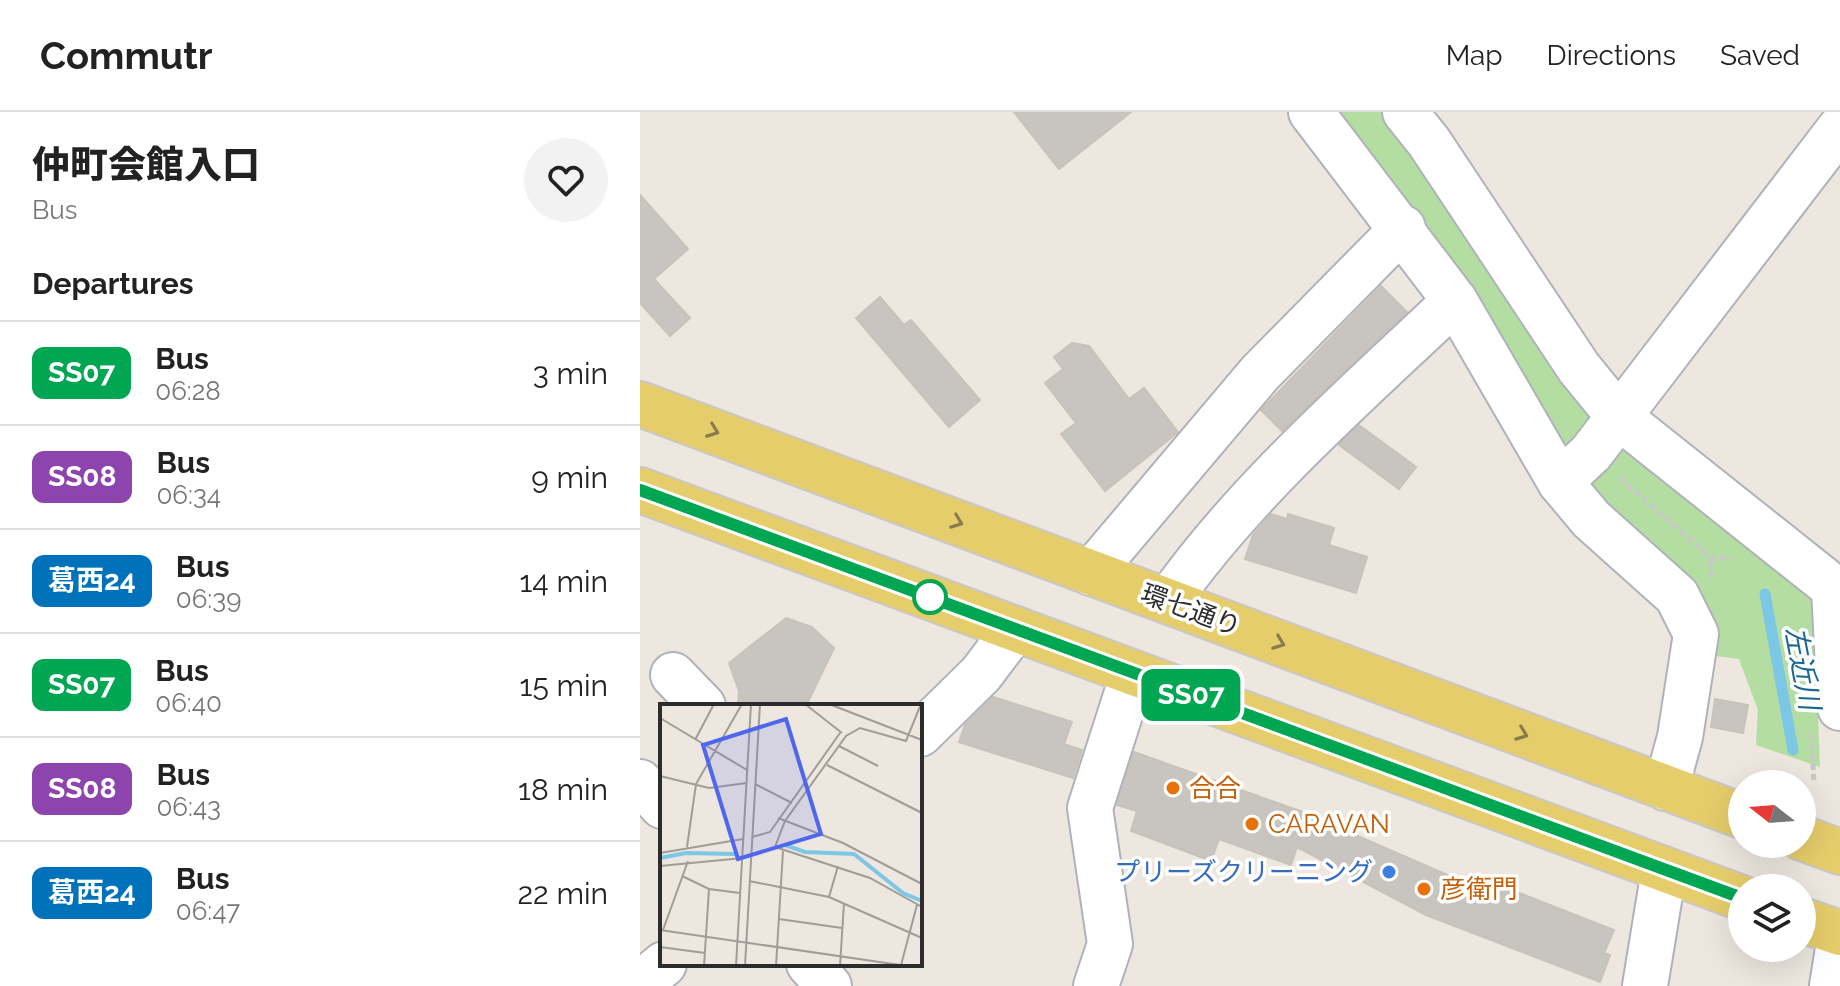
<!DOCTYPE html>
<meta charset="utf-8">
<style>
:root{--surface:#fff;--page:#f2f2f2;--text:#222;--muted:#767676;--line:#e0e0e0}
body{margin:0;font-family:Raleway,"Noto Sans JP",sans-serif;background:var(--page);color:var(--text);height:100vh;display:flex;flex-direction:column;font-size:30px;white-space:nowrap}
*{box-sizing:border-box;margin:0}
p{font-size:26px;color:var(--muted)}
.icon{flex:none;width:44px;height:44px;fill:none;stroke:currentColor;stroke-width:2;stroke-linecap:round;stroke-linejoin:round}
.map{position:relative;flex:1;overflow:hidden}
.drawer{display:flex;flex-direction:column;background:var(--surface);width:640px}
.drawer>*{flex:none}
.badge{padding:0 16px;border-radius:12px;font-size:28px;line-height:52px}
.needle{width:52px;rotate:287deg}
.tools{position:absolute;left:1088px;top:658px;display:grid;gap:16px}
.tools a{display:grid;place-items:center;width:88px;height:88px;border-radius:50%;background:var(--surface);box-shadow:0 8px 32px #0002;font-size:40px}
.map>.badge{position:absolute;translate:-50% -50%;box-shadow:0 0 0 4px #fff}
h2{padding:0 32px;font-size:30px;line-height:72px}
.round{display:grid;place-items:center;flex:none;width:84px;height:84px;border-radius:42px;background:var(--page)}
.headline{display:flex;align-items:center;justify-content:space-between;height:136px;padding:0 32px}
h1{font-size:38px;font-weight:800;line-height:60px}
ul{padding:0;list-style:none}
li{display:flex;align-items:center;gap:24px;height:104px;padding:0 32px;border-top:2px solid var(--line)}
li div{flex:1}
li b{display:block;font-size:30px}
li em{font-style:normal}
li .badge{min-width:88px;font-weight:700;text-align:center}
header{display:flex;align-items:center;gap:48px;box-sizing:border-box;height:112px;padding:0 40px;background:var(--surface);border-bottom:2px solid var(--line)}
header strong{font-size:38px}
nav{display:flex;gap:44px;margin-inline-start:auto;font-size:28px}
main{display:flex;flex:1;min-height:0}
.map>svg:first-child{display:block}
.grass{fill:#b4dea1}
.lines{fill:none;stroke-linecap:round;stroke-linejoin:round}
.stream{stroke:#7cc7e6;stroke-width:11}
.building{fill:#c8c4bf;stroke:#c8c3b9;stroke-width:2}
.minor-casing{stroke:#b0b2bb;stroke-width:48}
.major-casing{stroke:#c8c8c8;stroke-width:48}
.path{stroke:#c8c8c8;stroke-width:5;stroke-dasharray:6 4;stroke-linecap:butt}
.minor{stroke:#fff;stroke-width:44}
.major{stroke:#e6cd6b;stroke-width:44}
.oneway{stroke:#897c4c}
.line-casing{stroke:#fff;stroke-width:18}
.line{stroke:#00a651;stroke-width:12}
.stop-dot{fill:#fff;stroke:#00a651;stroke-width:4}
.food-dot{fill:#e8710a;stroke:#fff;stroke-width:3}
.shop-dot{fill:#3f7fe0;stroke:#fff;stroke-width:3}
.labels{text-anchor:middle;stroke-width:7;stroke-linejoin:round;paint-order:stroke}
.street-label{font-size:26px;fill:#2c2c2c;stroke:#fff}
.food-label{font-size:26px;fill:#c56008;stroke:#fff;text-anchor:start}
.shop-label{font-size:26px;fill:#366cbe;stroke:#fff;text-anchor:end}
.water-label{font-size:28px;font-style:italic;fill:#196694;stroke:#fff}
.inset-river{fill:none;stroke:#7cc7e6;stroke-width:4}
.inset-road{fill:none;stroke:#a09c98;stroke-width:2}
.view{fill:#4e67ec;fill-opacity:0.15;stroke:#4e67ec;stroke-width:4}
.inset-edge{fill:none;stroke:#2c2c2c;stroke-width:4}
</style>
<header>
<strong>Commutr</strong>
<nav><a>Map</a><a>Directions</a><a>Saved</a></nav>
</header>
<main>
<section class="drawer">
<div class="headline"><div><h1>仲町会館入口</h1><p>Bus</p></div><a class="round"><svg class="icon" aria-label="heart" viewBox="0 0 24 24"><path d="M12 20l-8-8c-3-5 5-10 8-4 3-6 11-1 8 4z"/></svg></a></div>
<h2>Departures</h2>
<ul>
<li><span class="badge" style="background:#00a651;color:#fff">SS07</span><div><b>Bus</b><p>06:28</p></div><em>3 min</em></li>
<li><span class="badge" style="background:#8e44ad;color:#fff">SS08</span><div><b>Bus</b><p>06:34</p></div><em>9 min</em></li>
<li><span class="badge" style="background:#0072bc;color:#fff">葛西24</span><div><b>Bus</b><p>06:39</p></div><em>14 min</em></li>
<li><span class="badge" style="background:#00a651;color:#fff">SS07</span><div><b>Bus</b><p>06:40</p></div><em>15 min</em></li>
<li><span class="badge" style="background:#8e44ad;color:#fff">SS08</span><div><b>Bus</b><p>06:43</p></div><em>18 min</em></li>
<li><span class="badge" style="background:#0072bc;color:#fff">葛西24</span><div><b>Bus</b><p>06:47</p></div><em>22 min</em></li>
</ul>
</section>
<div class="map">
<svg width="1200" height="874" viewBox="0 0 1200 874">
<rect width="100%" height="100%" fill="#ede7e0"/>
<g class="grass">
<path d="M 691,0 L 747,0 L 952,302 L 950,310 L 924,335 Z"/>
<path d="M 983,335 L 1173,479 L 1180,655 L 1116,633 L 1118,598 L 1099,547 L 1076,544 L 1077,515 L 1040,467 L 952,385 L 951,368 Z"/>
</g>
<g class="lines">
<path class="stream" d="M 1125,482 L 1153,638"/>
</g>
<g class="building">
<path d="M 374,0 L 491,0 L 419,57 Z"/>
<path d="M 0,83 L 48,137 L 14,167 L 50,206 L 30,224 L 0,191 Z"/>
<path d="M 741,174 L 767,200 L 642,319 L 621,298 Z"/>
<path d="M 240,185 L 264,213 L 271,208 L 340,288 L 309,315 L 216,206 Z"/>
<path d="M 432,231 L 449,234 L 489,287 L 504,276 L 538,320 L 465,379 L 421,322 L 436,311 L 405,271 L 423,257 L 414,245 Z"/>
<path d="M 719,313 L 776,355 L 759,377 L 699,333 Z"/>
<path d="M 631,402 L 647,407 L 648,402 L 694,416 L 689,433 L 727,445 L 716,481 L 605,447 L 613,423 Z"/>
<path d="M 146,506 L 172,515 L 194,536 L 166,594 L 98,594 L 99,579 L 89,551 Z"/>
<path d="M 353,585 L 432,610 L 424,632 L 442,638 L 433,666 L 319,630 L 325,613 Z"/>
<path d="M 1075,587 L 1108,593 L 1103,621 L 1071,615 Z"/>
<path d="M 494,640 L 660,699 L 842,778 L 846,768 L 974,818 L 964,841 L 970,843 L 960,870 L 786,803 L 657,735 L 651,753 L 579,727 L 571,749 L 491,719 L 497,699 L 477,693 Z"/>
</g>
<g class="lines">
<g class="minor-casing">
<g id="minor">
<path d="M 671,0 L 815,189 L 920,370 L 951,407 L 1037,484 L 1056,522 L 1040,625 L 1026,676"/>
<path d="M 765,0 L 789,30 L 939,256 L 979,305 L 1194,476 L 1200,596"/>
<path d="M 920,370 L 951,341 L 1200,16"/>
<path d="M 451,461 L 620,261 L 763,116"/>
<path d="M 528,489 C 606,378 717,282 815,189"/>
<path d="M 33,563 L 63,594"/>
<path d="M 280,622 L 341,562 L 375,517"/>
<path d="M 0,670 L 22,694"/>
<path d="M 169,852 L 189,874"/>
<path d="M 0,872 L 24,852"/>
<path d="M 456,874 L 470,832 L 450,696 L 493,562"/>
<path d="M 1005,874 L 1024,758"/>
<path d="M 1192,874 L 1200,824"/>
</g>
</g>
<g class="major-casing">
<g id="major">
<path d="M 0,292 L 1102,704"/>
<path d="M 0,378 L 1102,786"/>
<path d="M 1162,726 L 1200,740"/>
<path d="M 1162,808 L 1200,821"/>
</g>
</g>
<g class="path">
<path d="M 980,366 L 1071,446 L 1092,446"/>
<path d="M 1071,465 L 1071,446"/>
<path d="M 1171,622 L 1174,671"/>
</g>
<use href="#minor" class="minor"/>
<use href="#major" class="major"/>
</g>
<defs><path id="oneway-chevron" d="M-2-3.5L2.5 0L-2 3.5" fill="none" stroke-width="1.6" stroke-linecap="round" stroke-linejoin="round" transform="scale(2)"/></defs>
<g class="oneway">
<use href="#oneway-chevron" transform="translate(73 319) rotate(21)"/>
<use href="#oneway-chevron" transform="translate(317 410) rotate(21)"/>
<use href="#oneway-chevron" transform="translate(639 531) rotate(21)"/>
<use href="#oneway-chevron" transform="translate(882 622) rotate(21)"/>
</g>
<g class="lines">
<g class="line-casing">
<path id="line" d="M 0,378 L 1102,786"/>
</g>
<use href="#line" class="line"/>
</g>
<circle class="stop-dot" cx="290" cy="485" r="16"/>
<g class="food-dot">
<circle cx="533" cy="676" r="8"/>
<circle cx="612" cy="712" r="8"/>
<circle cx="784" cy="777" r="8"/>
</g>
<circle class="shop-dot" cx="749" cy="760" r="8"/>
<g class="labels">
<g class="street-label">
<text transform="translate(551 498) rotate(20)" y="9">環七通り</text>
</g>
<g class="food-label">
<text x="549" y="685">合合</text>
<text x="628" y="721">CARAVAN</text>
<text x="800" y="786">彦衛門</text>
</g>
<g class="shop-label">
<text x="733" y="769">プリーズクリーニング</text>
</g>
<g class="water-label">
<text transform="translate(1163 556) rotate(79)" y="10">左近川</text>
</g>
</g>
<g transform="translate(20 592)">
<rect width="262" height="262" fill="#ede7e0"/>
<path class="inset-river" d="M 125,141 L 145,148 L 194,150 L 243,189 L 262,197M 0,154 L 26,149 L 75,150"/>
<path class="inset-road" d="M 145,0 L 182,29M 169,0 L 262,36M 0,14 L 87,66M 35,36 L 54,0M 179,42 L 218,62M 167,61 L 262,109M 0,72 L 49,84 L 87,79M 95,80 L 132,99M 118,114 L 183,139 L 262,180M 92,133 L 110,128 L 180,29M 27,143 L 36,80 L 82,0M 115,143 L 210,174 L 262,203M 0,149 L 83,135M 0,162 L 83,154 L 115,143 L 125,117 L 186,32 L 200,24 L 246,37 L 261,0M 22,172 L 49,185 L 80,189M 89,177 L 169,193 L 262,234M 169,193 L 178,162M 119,215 L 182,224M 0,226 L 247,262M 3,226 L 28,157M 0,243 L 45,249M 241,261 L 257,201M 44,262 L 49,185M 76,262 L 91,0M 85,262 L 100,0M 116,262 L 123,147M 180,262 L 184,199"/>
<path class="view" d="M 126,15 L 161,130 L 78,155 L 43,41 Z"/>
<rect width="262" height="262" class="inset-edge"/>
</g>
</svg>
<div class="tools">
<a><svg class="needle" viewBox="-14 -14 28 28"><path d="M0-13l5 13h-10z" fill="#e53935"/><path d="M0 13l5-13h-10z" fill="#767676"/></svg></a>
<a><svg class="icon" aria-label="layers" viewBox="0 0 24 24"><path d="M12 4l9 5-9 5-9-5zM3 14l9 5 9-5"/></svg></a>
</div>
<b class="badge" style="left:551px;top:583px;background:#00a651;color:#fff">SS07</b>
</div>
</main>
